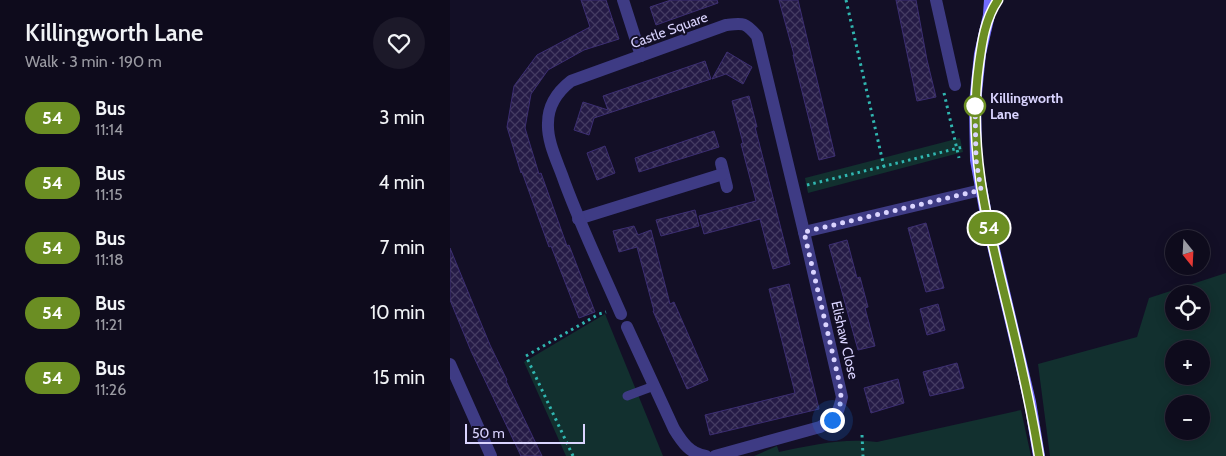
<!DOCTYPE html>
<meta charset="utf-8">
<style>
:root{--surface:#0e0b1c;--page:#1c1929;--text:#f1f3f6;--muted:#9b9ba3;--line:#2e2b3b}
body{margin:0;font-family:Cabin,sans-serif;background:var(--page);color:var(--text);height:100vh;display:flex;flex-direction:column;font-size:19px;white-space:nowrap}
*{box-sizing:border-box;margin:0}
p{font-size:16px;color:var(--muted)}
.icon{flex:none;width:28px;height:28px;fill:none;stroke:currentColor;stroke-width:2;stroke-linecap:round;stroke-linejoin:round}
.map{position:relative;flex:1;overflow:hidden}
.drawer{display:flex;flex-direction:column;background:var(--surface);width:450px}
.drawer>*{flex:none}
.badge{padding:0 10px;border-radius:16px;font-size:18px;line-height:32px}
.needle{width:32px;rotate:162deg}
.tools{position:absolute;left:715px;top:230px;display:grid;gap:10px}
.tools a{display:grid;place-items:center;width:45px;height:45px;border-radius:50%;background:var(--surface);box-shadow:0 2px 12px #0003,0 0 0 1px var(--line);font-size:25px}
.scale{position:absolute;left:15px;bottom:12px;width:120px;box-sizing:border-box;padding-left:5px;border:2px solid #dad4ff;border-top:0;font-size:14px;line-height:18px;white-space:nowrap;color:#dad4ff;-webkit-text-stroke:4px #130f26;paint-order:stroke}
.you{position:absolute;width:25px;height:25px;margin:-12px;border:4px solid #fff;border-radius:50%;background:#1a73e8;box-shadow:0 0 0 8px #1a73e833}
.map>.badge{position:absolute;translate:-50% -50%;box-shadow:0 0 0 2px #fff}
.round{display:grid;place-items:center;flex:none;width:52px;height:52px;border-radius:26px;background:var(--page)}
.overview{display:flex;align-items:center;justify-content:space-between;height:85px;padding:0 25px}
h1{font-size:24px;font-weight:600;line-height:38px}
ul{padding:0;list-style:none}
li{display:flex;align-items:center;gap:15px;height:65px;padding:0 25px}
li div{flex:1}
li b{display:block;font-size:19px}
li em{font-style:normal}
li .badge{min-width:55px;font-weight:700;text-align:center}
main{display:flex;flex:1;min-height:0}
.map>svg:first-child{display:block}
.green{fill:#12302f;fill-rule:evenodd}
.building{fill:url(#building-cross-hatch);stroke:#3c2e72}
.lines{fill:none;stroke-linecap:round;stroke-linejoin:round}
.path{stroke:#30b6b0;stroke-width:3;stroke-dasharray:2.5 4;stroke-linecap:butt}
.service{stroke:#3e3b84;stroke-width:9}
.minor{stroke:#3e3b84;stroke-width:12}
.secondary{stroke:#726cfe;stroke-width:12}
.line-casing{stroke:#fff;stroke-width:11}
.line{stroke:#6b8e23;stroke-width:8}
.walk{stroke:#dad4ff;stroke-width:5;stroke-dasharray:0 9}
.stop-dot{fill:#fff;stroke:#6b8e23;stroke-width:2.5}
.labels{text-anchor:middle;stroke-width:4;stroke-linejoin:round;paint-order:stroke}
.street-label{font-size:14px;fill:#dad4ff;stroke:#130f26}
.stop-label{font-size:14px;font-weight:bold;fill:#dad4ff;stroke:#130f26;text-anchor:start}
</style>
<main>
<section class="drawer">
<div class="overview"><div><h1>Killingworth Lane</h1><p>Walk · 3 min · 190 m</p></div><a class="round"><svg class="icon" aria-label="heart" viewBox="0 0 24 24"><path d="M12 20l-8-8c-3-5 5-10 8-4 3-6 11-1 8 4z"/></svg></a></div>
<ul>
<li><span class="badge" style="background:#6b8e23;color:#fff">54</span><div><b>Bus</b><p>11:14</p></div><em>3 min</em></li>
<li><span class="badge" style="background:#6b8e23;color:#fff">54</span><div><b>Bus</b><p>11:15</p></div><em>4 min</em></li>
<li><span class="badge" style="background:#6b8e23;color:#fff">54</span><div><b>Bus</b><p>11:18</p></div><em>7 min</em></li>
<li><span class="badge" style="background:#6b8e23;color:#fff">54</span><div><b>Bus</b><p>11:21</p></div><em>10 min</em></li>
<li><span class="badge" style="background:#6b8e23;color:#fff">54</span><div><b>Bus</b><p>11:26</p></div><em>15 min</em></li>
</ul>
</section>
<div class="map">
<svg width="776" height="456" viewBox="0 0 776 456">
<defs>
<pattern id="building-cross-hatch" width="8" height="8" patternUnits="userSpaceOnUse" patternTransform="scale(1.25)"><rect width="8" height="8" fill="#251b46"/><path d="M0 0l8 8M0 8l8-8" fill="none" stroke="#443b62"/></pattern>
</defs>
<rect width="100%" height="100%" fill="#130f26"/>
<g class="green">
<path d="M 510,138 L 513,152 L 358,193 L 355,178 Z"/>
<path d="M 776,273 L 776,456 L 600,456 L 588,364 L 687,337 L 699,298 ZM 724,294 L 751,294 L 751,321 L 724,321 ZM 724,349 L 751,349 L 751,376 L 724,376 ZM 724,404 L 751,404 L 751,431 L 724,431 Z"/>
<path d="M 155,314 L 213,456 L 116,456 L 74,362 Z"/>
<path d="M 571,410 L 581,456 L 304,456 L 327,446 L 329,452 C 364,445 392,438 427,442 Z"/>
</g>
<g class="building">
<path d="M 131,0 L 156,0 L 169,39 L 134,50 L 98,70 L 81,94 L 75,128 L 89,174 L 91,173 L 117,246 L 119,245 L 145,312 L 129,318 L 101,246 L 99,247 L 72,172 L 71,173 L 57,127 L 64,86 L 87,55 L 140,27 Z"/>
<path d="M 221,0 L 267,0 L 268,3 L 206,25 L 200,7 Z"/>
<path d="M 329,0 L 348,0 L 385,156 L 369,160 L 343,55 L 344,55 Z"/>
<path d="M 446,0 L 466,0 L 477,60 L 486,97 L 467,101 Z"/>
<path d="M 277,52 L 302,67 L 293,84 L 276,74 L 262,79 Z"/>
<path d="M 255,61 L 261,79 L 144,118 L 139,135 L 124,130 L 133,102 L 158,110 L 153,96 Z"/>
<path d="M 299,96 L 307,127 L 305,127 L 340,264 L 323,269 L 310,219 L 254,234 L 249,216 L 306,201 L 291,144 L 293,143 L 282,101 Z"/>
<path d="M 264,131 L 269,147 L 189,172 L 185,158 Z"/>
<path d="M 155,146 L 165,173 L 147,180 L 137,153 Z"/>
<path d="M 245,210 L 249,226 L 211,236 L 206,220 Z"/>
<path d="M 476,223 L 494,288 L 476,292 L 458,228 Z"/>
<path d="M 184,226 L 188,235 L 201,230 L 220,304 L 224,302 L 258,380 L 237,389 L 203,311 L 204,311 L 187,247 L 169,252 L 163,231 Z"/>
<path d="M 397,240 L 407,278 L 410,277 L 418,307 L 415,308 L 425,346 L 408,350 L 379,245 Z"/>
<path d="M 0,248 L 40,345 L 57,380 L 56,381 L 92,456 L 71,456 L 21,351 L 0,300 Z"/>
<path d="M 339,284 L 369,409 L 260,435 L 255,415 L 345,393 L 319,289 Z"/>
<path d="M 488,304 L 495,330 L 477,335 L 470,309 Z"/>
<path d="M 507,363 L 514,388 L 480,396 L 473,372 Z"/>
<path d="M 448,379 L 454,403 L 421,413 L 414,388 Z"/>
</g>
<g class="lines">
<g class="path">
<path d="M 396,0 L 434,167"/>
<path d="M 494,93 L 509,158"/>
<path d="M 357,185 L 513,147"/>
<path d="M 412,435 L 413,456"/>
<path d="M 123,456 L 76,356 L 149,314 L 156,312"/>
</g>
<path class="service" d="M 177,396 L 204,386"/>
<g class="minor">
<path d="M 173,0 L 191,56"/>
<path d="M 486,0 L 505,85"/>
<path d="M 271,163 L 277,187"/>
<path d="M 128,219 L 273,174"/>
<path d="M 354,232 L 531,190"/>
<path d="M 171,314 C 151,268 129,223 112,175 C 106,159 97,140 98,123 C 98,105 107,92 121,81 L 276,25 C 293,23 295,22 307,36 L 354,232 L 392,397 C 388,415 386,418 370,427 L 265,456"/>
<path d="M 177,327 L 224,429 C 232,442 240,454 256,456"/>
<path d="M 0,364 L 41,456"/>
</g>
<path class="secondary" d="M 540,0 L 539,15 L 530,54 L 525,103 L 526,160 L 537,220 L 580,402 L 589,456"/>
</g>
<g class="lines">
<g class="line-casing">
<path id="line" d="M 548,0 C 535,19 532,42 529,64 C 516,157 542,240 563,330 C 573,372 582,413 589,456"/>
</g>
<use href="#line" class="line"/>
<path class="walk" d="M 382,420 C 391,410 392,399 390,385 L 354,232 L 531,190 L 526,160 L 525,103 L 525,106"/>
</g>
<circle class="stop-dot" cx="525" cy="106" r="10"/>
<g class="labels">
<g class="street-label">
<text transform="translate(219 30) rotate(-20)" y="5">Castle Square</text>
<text transform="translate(395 340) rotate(77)" y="5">Elishaw Close</text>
</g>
<g class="stop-label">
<text x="540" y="103">Killingworth<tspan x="540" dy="16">Lane</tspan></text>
</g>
</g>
</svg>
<div class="tools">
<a><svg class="needle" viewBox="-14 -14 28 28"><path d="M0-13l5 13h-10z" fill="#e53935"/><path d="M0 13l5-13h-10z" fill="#9b9ba3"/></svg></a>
<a><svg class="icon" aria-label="locate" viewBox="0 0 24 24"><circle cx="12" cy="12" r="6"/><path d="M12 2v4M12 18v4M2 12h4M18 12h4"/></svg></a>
<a>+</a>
<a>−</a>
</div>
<div class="scale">50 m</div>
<div class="you" style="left:382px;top:420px"></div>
<b class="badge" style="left:539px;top:228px;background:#6b8e23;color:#fff">54</b>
</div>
</main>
